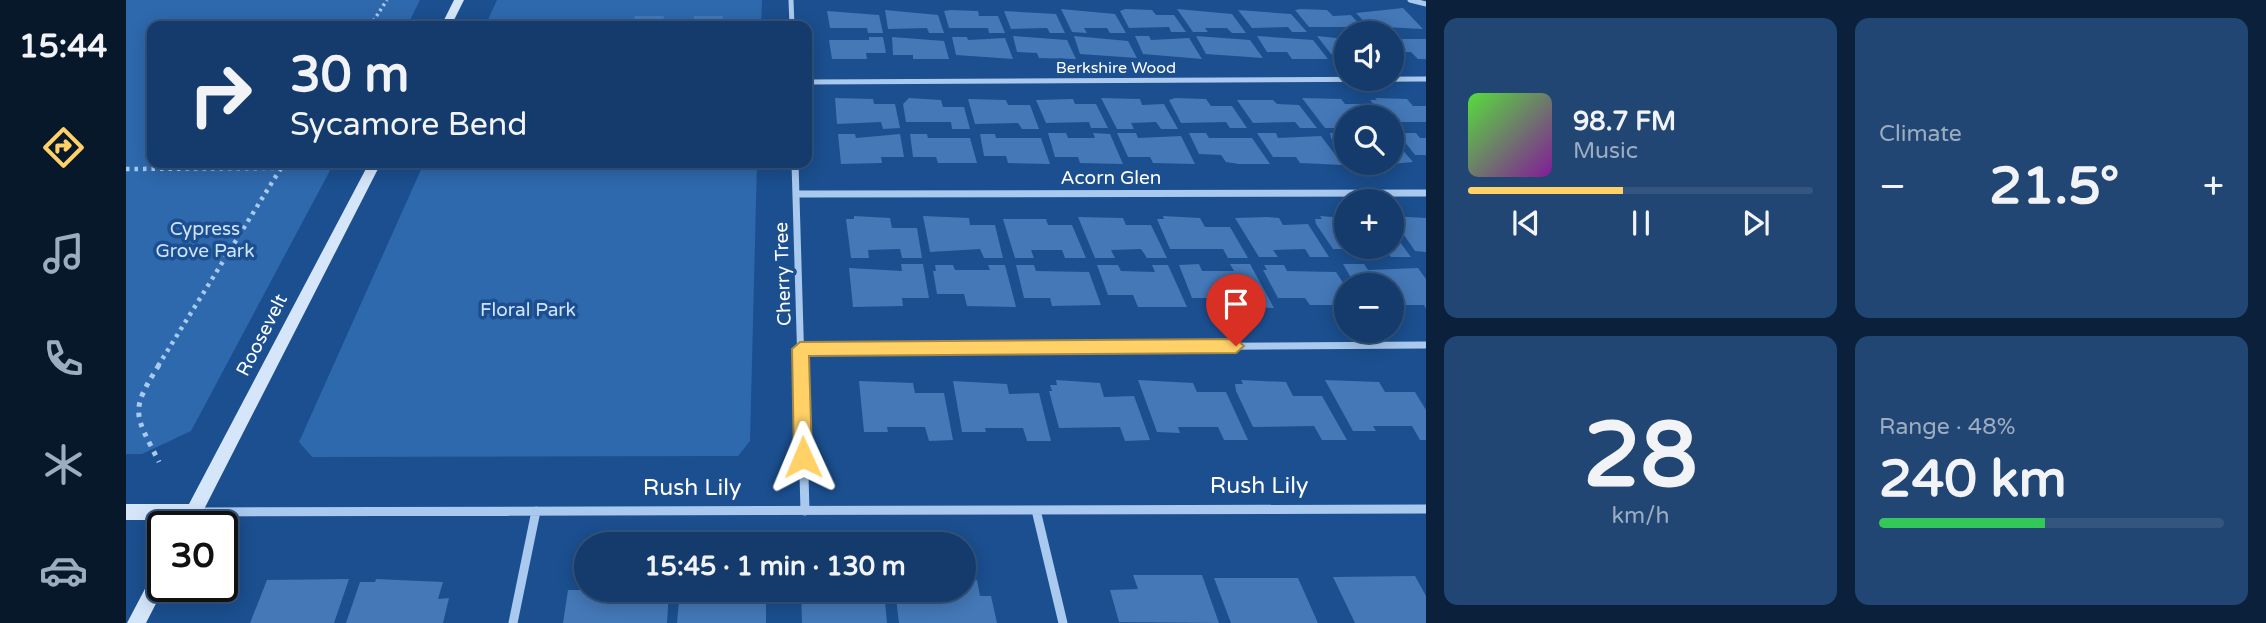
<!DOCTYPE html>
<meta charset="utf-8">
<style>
:root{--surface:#143b6b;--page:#214673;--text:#f1f3f6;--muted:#9dadc1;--line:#33557e;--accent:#ffd166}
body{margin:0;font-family:"Varela Round",sans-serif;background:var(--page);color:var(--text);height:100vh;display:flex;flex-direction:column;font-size:26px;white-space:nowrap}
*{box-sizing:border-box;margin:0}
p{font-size:23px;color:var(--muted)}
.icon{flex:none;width:38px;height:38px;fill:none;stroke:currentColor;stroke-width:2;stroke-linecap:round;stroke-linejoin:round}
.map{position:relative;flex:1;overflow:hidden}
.details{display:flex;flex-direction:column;gap:18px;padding:18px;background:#0b203b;width:840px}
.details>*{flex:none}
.hud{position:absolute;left:21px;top:21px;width:665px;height:147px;border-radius:14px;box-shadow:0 4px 18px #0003,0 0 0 2px var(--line);background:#143b6b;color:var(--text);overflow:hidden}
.controls{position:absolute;left:1208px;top:21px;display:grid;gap:14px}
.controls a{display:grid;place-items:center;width:70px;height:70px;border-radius:50%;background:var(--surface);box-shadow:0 4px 18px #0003,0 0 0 2px var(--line);font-size:35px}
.speed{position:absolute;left:21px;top:511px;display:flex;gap:14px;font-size:35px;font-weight:700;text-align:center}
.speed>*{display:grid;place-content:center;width:91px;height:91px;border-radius:50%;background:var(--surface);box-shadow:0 4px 18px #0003,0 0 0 2px var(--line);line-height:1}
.speed .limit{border:4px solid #111;border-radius:10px;background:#fff;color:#111}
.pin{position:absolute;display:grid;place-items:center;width:60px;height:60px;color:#fff;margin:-72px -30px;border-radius:50% 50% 50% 0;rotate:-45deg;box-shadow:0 0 7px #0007}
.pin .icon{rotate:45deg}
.me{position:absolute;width:77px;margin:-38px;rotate:359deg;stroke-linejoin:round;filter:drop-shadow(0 0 5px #0008)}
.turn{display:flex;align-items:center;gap:24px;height:147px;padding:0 28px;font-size:32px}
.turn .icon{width:91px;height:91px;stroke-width:2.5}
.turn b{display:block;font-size:49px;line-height:60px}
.big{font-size:52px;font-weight:700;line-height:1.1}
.details .tile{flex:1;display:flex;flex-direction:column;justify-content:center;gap:10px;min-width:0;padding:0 24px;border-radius:14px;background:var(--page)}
.details .dial{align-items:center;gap:0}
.dial b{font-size:91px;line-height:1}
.song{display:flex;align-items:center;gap:21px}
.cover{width:84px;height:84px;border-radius:10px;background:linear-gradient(135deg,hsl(110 70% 55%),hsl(290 70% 35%))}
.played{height:7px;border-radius:4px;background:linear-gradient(90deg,var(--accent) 45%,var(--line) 45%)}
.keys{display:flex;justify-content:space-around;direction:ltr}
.heat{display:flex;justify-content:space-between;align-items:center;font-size:38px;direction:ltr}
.charge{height:10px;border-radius:5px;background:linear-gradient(90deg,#34c759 48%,var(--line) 0)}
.details .tiles{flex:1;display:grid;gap:18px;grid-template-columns:repeat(2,1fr)}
.trip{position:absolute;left:448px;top:532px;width:402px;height:70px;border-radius:35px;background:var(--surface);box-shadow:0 4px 18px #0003,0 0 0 2px var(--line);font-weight:700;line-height:70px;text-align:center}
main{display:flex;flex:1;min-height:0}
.tabs{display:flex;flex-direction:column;width:126px;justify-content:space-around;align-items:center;background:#08182b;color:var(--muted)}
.tabs .icon{width:49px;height:49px}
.tabs .selected{color:var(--accent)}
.tabs b{font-size:32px;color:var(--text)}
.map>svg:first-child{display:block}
.green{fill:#2e69ad}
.building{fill:#4478b7}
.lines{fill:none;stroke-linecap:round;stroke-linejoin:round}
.path-far2{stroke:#a9c9ee;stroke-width:3.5;stroke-dasharray:2.5 3.5;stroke-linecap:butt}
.path-far1{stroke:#a9c9ee;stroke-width:4.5;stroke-dasharray:3.5 5;stroke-linecap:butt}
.path{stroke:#a9c9ee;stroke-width:5;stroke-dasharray:4.5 6;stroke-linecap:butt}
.street-far2{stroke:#a9c9ee;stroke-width:5}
.street-far1{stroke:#a9c9ee;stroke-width:7}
.street{stroke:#a9c9ee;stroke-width:9}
.secondary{fill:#d6e6fa;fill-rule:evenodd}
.route{fill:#ffd166;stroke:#a68842;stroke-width:2}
.labels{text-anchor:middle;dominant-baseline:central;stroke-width:7;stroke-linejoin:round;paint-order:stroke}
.far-street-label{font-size:16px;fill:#fff;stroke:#1b4f8f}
.street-label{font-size:19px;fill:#fff;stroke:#1b4f8f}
.park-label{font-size:19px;fill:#cfe3fa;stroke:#1b4f8f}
.near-street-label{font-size:23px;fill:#fff;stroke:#1b4f8f}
</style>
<main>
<nav class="tabs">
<b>15:44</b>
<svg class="icon selected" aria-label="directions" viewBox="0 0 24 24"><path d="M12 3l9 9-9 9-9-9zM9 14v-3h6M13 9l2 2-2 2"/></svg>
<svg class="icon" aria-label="music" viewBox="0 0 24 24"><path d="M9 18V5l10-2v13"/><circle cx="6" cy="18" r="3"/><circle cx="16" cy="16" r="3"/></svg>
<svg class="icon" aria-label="phone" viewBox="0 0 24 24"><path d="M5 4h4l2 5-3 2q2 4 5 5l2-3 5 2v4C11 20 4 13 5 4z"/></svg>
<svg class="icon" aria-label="climate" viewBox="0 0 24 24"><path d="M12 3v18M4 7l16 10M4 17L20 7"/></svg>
<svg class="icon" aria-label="car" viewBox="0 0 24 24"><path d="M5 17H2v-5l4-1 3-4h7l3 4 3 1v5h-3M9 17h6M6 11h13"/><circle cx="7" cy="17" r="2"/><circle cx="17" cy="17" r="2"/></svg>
</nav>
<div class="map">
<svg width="1300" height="623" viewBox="0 0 1300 623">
<rect width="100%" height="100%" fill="#1b4f8f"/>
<!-- green -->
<path class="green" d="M0 0H294L281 26H26V163H208L65 431 16 454H0Z
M371 0H636L635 26H359Z
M298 163H631L624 441 612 456 186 457 173 442Z"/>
<!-- building -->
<path class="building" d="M1277 8 1297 29 1258 27 1263 32H1248L1230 13Z
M935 9 989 14 1000 33H984L981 28H958L961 33 946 32Z
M999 9 1026 10 1030 15H1048L1060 32H1045L1043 27 1003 28 994 11Z
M1051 9 1106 14 1120 33H1106L1101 28H1079L1082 32H1067Z
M1174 9 1201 10 1207 16 1225 15 1241 32H1226L1221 27H1183L1169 10Z
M759 10 812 15 818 33H803L801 28 762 29Z
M824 10 852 11 853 16H872L879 33H863L862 28H823L818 11Z
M1112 10 1165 14 1181 32H1166L1162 27 1126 28Z
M701 11 753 15 757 33H742L741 28H704Z
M878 11 930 14 939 33H924L921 28 885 29Z
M509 16H538L536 26H507Z
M568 16H597L596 26H567Z
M887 36 941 40 950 59 913 58 911 53 891 52Z
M948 36 1002 41 1011 58 954 54Z
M1009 36H1023L1025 40 1063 38 1076 59 1017 54Z
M1070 36 1124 40 1137 58 1080 54Z
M1131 36 1187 40 1202 59H1166L1161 52H1141Z
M1191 36 1220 39V54H1205Z
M1265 36 1270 39H1300V59H1292L1285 52H1265Z
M743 37H757L760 53H740L741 59H706L703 40H743Z
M766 37 818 41 823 59H787V55H767Z
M826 37H841L842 40 879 38 887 59 830 55Z
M709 98 747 99 748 104H769L774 128 757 129 755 122 711 124Z
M783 98 815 100 817 107H838L844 129H826L825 122H780L777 104Z
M975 98 1014 99 1016 105 1038 104 1052 129H1035L1030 122 1005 123 1008 129H991Z
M1049 98 1080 99 1085 106H1106L1121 128H1104L1100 122 1055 123 1043 100Z
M1176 98 1215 99 1219 104H1240L1251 117H1220V122H1210L1215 128H1199Z
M1249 98 1281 99 1287 106H1300V122H1265V117H1258L1244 100H1251Z
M842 99 880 100 882 105H904L913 129H896L892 123 849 124Z
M947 99 949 104H970L982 128H965L963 122 920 123 910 100Z
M1111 100H1147L1151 104 1173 105 1191 128H1174L1169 122 1127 123Z
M922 133H940L942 138H969L967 133 984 134 997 164 954 163 952 157H929Z
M991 133H1010L1012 138 1055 136 1069 164 1027 163 1024 157H1002Z
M1063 133H1080L1083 138H1126L1144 164H1113L1100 162 1095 155 1073 154Z
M1131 133H1150L1152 138 1195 136 1217 165 1174 163 1170 157H1147Z
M1204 133H1220V158L1205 138Z
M1272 133H1290L1294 138H1300V155H1289Z
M712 134H729L730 138 774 134 778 157H755L756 163 715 164Z
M784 134H801L802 138H844L851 163H812L810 157H787Z
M854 134H869L870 138H915L924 164 882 163 880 156H858Z
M1265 139H1267L1287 162 1265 164Z
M728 216 764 218 766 228H791L796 258H776L774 249 742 250 743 258H725L720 219H728Z
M797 216 843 218 844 225H869L877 258H858L854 249 804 252Z
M1037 216 1074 218 1079 227H1104L1122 258H1102L1097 249H1044L1031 219H1038Z
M1194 216 1220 218V249H1207L1190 224 1189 219H1196Z
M1265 216 1300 218V252L1289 251Z
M952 217 997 218 1000 225H1025L1041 258H1021L1015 249 985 250 989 258H969Z
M1141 217 1153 218 1157 225 1182 224 1203 257H1184L1179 249 1147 250 1152 257H1133L1109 218Z
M877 219H920L922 225H946L960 258H939L936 250H905L908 258H889Z
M1265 230 1285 257H1265L1257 247H1265Z
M775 264H797L803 298H776L777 306 727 307 723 268 776 271Z
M1073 264 1076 271H1108L1104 264H1124L1148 308 1097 306 1093 298H1066L1053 265Z
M1217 264H1238L1242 270 1292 268 1300 279V309L1298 305H1269L1265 299V285H1229Z
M809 265H827L829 270H864L862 265H879L890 307 841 306 838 294H811L807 271H810Z
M890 265H908L910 271 963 272 975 305 926 306 924 298H898Z
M971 265H992L995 271 1029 272 1026 265H1042L1061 307H1012L1007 295H982Z
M1138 265H1158L1161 271 1210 272 1220 287V305H1184L1179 298H1152L1137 270H1141Z
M930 380 974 383 978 397 1008 396 1024 440 999 441 994 427 933 428 923 391H926L924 385H931Z
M1012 380 1067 383 1071 392H1100L1122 440H1098L1092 427H1052L1054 433 1031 432Z
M1115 380 1160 382 1167 396H1196L1221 440H1196L1188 426 1127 427 1110 391 1109 384H1117Z
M1199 380 1253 382 1259 392H1289L1300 410V440H1294L1286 426H1247L1250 431H1227Z
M733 381 787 383 789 393H818L827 440 803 441 799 427H761L762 432H738Z
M827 381 881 384 883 394 913 393 925 441H901L897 428H859L860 432H836Z
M1007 575H1076L1093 623 993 622 984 590 1012 589Z
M1289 576 1300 596V623H1229L1207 577Z
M1088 578H1172L1192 623H1105Z
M223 579 208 623H124L141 580Z
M250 579 317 582 312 599 323 598 317 623H220L234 582H249Z
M838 580H851L854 596H865L871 623H773L769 590H838Z
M442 590H543L541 623H437Z
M554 590H640V623H551Z
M675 590H758L761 623H676Z"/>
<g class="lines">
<!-- path-far2 -->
<path class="path-far2" d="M244 26 261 0"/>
<!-- path-far1 -->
<path class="path-far1" d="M0 169 155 168 158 163
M32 366 155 168"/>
<!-- path -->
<path class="path" d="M33 365C3 412 9 414 33 462"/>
<!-- street-far2 -->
<path class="street-far2" d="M665 0 666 26
M1284 0 1300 4
M681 82 1300 79"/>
<!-- street-far1 -->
<path class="street-far1" d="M669 163 675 366
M670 194 1300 193
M674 349 1300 345"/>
<!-- street -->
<path class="street" d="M675 365 679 511
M910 510 937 623
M68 512 1300 509
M387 623 410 511"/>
<!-- secondary -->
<path class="secondary" d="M328 0H338L325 26H315Z
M243 163H255L69 527H51L54 520H0V504H63Z
M37 563V586H39L20 623H1L31 566Z"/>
</g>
<!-- route -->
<path class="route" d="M1110 339 1118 346 1110 353 683 356 686 457 684 463 677 465 671 463 668 457 666 349 674 342Z"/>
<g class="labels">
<!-- far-street labels -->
<g class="far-street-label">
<text x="990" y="68">Berkshire Wood</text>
</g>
<!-- street labels -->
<g class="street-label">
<text x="985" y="178">Acorn Glen</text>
<text transform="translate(657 274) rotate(-92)">Cherry Tree</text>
<text transform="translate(136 335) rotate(-63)">Roosevelt</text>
</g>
<!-- park labels -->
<g class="park-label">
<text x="79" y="229">Cypress<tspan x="79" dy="22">Grove Park</tspan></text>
<text x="402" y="310">Floral Park</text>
</g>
<!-- near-street labels -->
<g class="near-street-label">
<text x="1133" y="486">Rush Lily</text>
<text x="566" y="488">Rush Lily</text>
</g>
</g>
</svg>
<div class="controls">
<a><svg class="icon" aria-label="sound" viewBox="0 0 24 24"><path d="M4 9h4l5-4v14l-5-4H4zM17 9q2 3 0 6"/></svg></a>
<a><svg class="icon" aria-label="search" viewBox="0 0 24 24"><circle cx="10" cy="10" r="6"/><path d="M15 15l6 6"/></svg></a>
<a>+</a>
<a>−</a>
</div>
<div class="speed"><div class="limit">30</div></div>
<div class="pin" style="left:1110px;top:346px;background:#d93025"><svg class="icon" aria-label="arrive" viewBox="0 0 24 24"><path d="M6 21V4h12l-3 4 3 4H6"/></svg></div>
<svg class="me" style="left:677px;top:457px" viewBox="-20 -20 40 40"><path d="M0-17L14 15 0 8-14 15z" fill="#ffd166" stroke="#fff" stroke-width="4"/></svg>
<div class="trip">15:45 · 1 min · 130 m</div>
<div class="hud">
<div class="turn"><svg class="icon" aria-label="right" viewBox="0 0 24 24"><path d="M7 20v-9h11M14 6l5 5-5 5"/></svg><div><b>30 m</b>Sycamore Bend</div></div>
</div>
</div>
<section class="details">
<div class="tiles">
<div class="tile">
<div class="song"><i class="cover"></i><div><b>98.7 FM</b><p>Music</p></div></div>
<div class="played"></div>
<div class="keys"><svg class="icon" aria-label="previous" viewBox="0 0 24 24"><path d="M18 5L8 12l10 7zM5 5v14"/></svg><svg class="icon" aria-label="pause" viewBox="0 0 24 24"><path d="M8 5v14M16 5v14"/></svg><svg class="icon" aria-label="next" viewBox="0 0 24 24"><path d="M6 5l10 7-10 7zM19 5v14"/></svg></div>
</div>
<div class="tile"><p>Climate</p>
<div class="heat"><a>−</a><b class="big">21.5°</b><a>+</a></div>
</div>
<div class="tile dial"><b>28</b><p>km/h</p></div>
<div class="tile"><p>Range · 48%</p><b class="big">240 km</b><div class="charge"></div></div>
</div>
</section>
</main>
